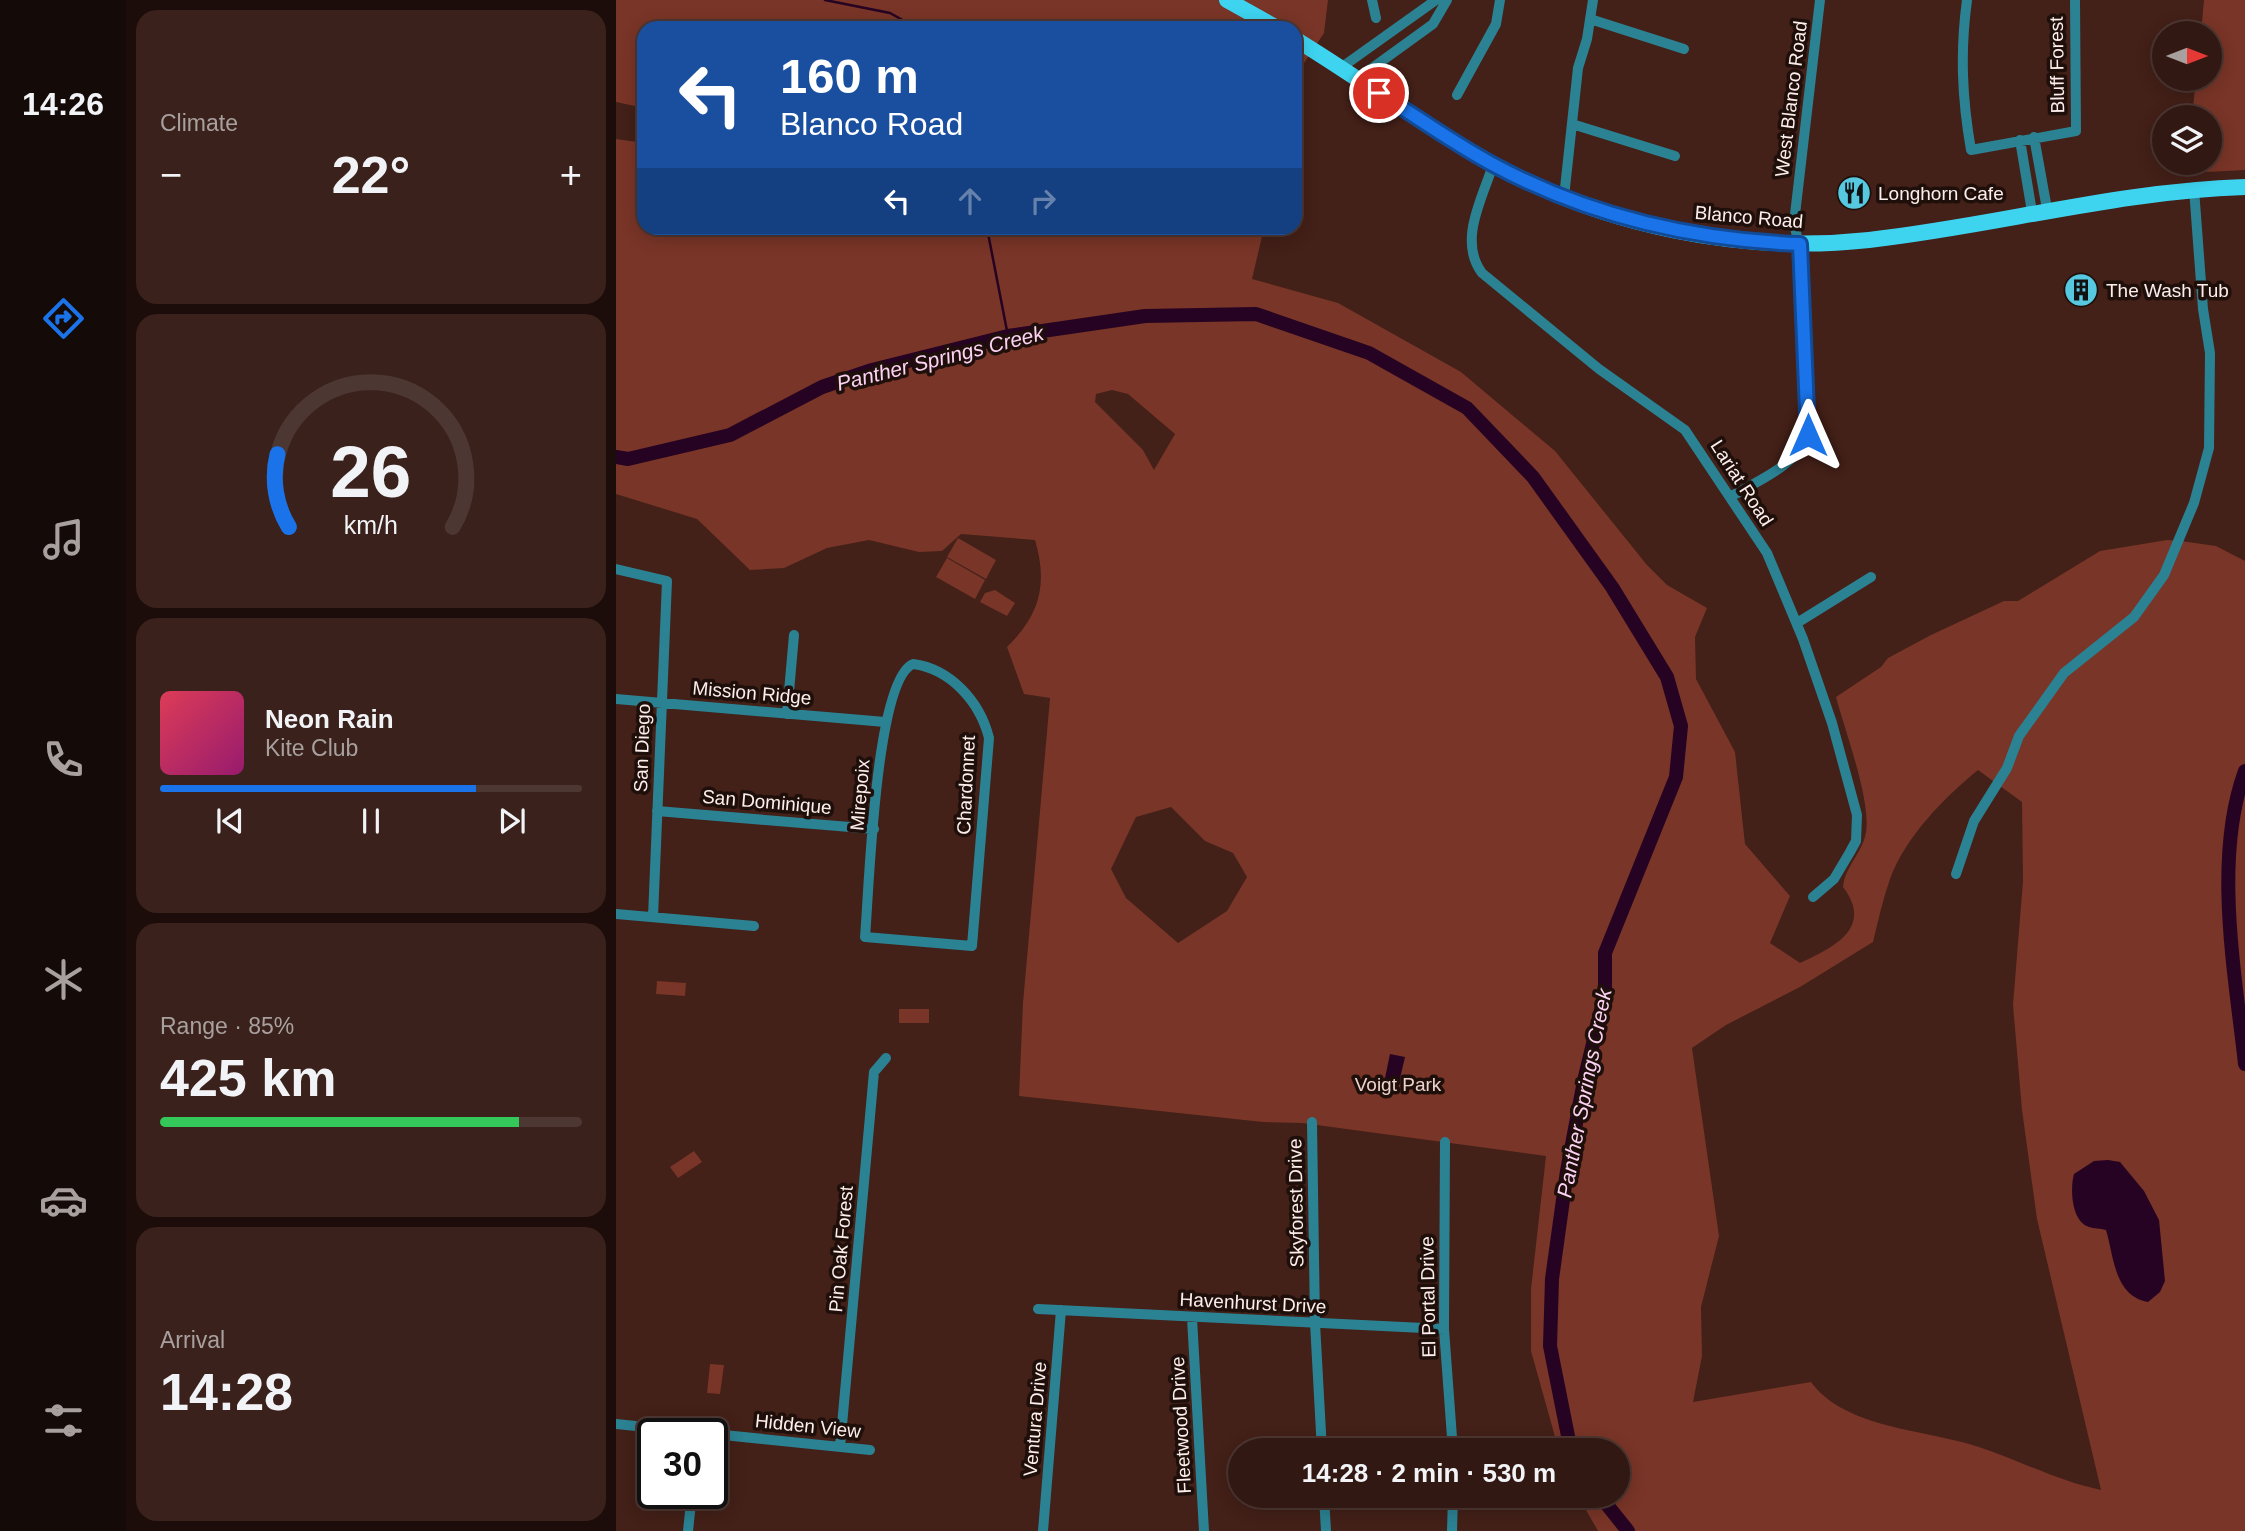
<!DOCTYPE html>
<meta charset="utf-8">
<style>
:root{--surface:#321812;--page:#3a211b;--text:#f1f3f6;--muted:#a8a09f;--line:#4d3732;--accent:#1a73e8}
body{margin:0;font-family:Arial,sans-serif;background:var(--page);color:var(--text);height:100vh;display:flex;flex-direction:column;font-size:26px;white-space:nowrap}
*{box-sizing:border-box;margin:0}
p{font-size:23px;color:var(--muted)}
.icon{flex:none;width:38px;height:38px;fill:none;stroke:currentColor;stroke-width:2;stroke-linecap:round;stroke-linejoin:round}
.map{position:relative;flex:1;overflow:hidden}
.details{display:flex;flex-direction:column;gap:10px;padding:10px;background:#1c0d0a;width:490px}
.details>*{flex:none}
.guide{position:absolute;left:21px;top:21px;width:665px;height:214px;border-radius:21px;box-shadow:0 4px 18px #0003,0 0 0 2px var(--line);background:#1a4fa0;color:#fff;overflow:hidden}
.needle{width:46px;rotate:90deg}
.buttons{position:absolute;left:1536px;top:21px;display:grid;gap:14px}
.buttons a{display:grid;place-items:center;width:70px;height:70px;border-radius:50%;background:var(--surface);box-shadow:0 4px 18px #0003,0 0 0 2px var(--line);font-size:35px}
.speed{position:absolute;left:21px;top:1418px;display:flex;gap:14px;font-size:35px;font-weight:700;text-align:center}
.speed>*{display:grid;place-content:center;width:91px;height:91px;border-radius:50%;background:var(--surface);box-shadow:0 4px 18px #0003,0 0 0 2px var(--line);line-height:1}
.speed .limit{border:4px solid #111;border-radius:10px;background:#fff;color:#111}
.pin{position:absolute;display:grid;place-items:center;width:60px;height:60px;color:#fff;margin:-30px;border:4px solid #fff;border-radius:50%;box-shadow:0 2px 7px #0007}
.me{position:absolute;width:77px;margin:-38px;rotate:0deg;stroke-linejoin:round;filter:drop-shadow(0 0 5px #0008)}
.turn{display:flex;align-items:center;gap:24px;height:147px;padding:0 28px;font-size:32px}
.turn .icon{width:91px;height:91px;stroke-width:2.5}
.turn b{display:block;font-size:49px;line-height:60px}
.lanes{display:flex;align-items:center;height:66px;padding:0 28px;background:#0003;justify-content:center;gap:35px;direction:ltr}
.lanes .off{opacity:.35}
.big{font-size:52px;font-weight:700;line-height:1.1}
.details .tile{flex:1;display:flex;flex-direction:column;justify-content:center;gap:10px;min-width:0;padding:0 24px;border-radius:21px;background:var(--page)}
.details .dial{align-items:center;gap:0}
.dial svg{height:182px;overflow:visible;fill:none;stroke:var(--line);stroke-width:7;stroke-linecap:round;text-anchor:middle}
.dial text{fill:var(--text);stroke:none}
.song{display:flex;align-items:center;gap:21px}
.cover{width:84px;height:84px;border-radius:10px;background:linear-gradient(135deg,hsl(350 70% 55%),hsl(320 70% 35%))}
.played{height:7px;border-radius:4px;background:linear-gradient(90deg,var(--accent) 75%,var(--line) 75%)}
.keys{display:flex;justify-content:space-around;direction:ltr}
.heat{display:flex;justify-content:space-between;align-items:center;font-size:38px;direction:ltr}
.charge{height:10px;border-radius:5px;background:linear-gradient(90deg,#34c759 85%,var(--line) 0)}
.trip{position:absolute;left:612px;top:1438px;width:402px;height:70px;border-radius:35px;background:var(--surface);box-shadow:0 4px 18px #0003,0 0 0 2px var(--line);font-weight:700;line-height:70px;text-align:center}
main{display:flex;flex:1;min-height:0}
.menu{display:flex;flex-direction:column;width:126px;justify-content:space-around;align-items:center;background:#140a07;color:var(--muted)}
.menu .icon{width:49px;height:49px}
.menu .current{color:var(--accent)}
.menu b{font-size:32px;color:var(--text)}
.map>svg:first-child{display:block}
.green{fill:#793527;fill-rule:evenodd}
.water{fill:#260322}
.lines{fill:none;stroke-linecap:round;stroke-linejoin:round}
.stream{stroke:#260322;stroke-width:2.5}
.river{stroke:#260322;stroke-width:14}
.street{stroke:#2b8293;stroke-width:10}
.primary{stroke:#3ed4f0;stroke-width:16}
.route-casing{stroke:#114b97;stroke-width:18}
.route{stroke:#1a73e8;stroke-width:12}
.labels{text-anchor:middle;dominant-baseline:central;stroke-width:7;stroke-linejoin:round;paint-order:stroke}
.street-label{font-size:19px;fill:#fdeeeb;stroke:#1f0f0b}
.poi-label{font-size:19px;fill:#fdeeeb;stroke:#1f0f0b;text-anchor:start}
.park-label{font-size:19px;fill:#edd3cc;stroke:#1f0f0b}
.water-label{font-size:21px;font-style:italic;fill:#fdd3f4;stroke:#1f0f0b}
</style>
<main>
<nav class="menu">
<b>14:26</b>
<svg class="icon current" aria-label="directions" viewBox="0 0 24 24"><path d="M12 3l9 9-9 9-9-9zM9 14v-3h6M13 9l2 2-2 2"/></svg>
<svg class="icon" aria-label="music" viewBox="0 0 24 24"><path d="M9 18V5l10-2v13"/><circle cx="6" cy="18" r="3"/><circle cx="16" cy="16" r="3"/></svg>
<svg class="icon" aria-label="phone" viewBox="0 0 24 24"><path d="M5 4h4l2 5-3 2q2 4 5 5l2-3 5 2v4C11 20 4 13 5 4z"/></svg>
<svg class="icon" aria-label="climate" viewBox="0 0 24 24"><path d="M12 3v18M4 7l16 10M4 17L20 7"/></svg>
<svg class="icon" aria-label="car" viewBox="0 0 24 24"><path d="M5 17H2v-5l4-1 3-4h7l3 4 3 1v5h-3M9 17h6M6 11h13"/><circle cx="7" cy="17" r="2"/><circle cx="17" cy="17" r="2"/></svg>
<svg class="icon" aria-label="filters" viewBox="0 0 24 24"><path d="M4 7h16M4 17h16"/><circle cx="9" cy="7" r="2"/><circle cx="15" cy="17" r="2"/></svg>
</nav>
<section class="details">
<div class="tile"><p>Climate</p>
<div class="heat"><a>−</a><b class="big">22°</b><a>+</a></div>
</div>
<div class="tile dial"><svg viewBox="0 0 100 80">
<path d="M14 69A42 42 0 1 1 86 69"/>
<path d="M14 69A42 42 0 0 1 9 37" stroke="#1a73e8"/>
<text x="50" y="56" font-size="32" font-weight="700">26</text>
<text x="50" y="72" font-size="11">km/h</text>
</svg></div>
<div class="tile">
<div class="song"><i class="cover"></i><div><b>Neon Rain</b><p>Kite Club</p></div></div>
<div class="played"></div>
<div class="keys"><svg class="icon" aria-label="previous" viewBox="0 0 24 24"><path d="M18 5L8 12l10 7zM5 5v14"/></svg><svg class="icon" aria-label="pause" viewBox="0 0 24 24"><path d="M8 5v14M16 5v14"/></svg><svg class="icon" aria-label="next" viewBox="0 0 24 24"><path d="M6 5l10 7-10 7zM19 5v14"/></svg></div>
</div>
<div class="tile"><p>Range · 85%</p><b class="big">425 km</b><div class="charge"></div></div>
<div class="tile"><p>Arrival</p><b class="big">14:28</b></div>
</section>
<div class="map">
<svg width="1629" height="1531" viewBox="0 0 1629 1531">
<rect width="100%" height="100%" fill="#432018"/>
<!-- green -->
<path class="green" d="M0 0H712L708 33 684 69 679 92V28H28V108L0 102Z
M1588 0H1629V170L1570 173 1571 163H1594V117H1576L1580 79H1594V33H1585Z
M0 139 28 143V228H648L636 279 722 303 845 372 939 451 1031 565 1051 585 1091 608 1079 637 1080 679 1119 752 1129 844 1174 896 1154 943 1184 963C1218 947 1258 928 1227 887 1229 866 1247 852 1250 832 1255 800 1229 731 1220 697L1265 667 1272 658 1315 635 1388 601H1402L1484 551 1551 540 1565 541 1600 546 1629 561V1531H982L962 1496H1003V1451H943L915 1351V1289L930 1156 686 1123 647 1122 403 1096 407 1003 434 698 408 694 391 647C424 615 432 584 419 540L345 534 326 551 303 552 253 540 211 548 168 568 134 570 81 519 0 494ZM496 390 512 394 559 434 538 470 527 450 479 402 480 394ZM1362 770 1406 802 1407 881 1397 1005 1406 1110 1421 1219 1485 1490C1442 1481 1405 1461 1363 1447 1313 1430 1229 1429 1195 1382L1077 1402 1086 1356 1085 1307 1103 1236 1076 1048 1110 1025 1184 987 1257 942C1262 921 1267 899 1274 879 1290 836 1328 798 1362 770ZM555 807 589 841 617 853 631 877 611 911 562 943 510 898 495 869 520 817Z
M342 538 380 560 370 579 331 557Z
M331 558 369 580 359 599 320 577Z
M379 590 399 603 391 616 364 602 369 593Z
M41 981 70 983 69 996 40 994Z
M283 1009H313V1023H283Z
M78 1151 86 1162 62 1178 54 1167Z
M94 1364 108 1365 104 1394 91 1393Z"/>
<!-- water -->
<path class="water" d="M774 1054 789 1057 782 1087 768 1083Z
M1492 1160 1504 1162 1528 1191 1543 1220 1549 1281 1544 1292 1532 1302C1498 1296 1498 1256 1490 1230 1484 1228 1478 1229 1473 1227 1455 1221 1454 1188 1458 1174L1478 1161Z"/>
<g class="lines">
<!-- stream -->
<path class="stream" d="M209 0 274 13 301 28
M371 228 392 336"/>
<!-- river -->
<path class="river" d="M0 457 12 459 114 435 206 387 256 370 392 336 529 316 640 314 753 353 851 408 917 477 996 587 1051 677 1065 726 1060 777 989 953V994L968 1081 951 1171 936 1279 934 1346 955 1451
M1629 771C1597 859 1619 972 1629 1064
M984 1496 1012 1531"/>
<!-- street -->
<path class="street" d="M756 0 760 18
M1351 0C1344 52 1346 98 1355 150L1460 131 1459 0
M974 19 1068 49
M726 67 820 0
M741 79 817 24 831 0
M841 95 880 24 884 0
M956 124 1059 156
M1418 137 1431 209
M1404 140 1416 212
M877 165C866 199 842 241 866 273L983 369 1069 430 1151 553 1187 639 1216 723 1241 815 1240 841 1234 852 1218 879 1197 897
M948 197 962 68 971 39 977 0
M1114 497C1141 481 1180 466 1192 435L1186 259 1178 223 1204 0
M0 569 51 581 37 917
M1181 623 1255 577
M297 664C335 669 364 702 373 738L356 946 249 937C253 892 259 680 297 664Z
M0 699 269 722
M171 714 178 635
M41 811 258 829
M1340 874 1358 821 1391 768 1403 736 1448 673 1518 617 1548 575 1578 503 1593 448 1594 353 1587 309 1578 189
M0 914 138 926
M696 1122 699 1323 706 1451
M829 1142 828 1329 837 1451
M422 1309 828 1329
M576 1318 588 1531
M0 1424 254 1450
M224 1447 258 1072 270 1058
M708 1496 710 1531
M72 1531 76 1493
M427 1531 445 1310
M836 1531 837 1496"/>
<!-- primary -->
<path class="primary" d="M611 0 661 28
M679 39C745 79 807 126 875 163 988 226 1125 254 1253 240 1379 226 1501 191 1629 187"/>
</g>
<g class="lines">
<!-- route casing -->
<g class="route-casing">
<path id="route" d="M763 93C801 117 837 143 876 164 972 216 1076 240 1184 244L1192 435"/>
</g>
<!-- route -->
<use href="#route" class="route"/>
</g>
<!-- icons -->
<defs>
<g id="restaurant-disc" transform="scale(1.75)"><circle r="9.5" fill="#56c9e1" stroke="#1f0f0b"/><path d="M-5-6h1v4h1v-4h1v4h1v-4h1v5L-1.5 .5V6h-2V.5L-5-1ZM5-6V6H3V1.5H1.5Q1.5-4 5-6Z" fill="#111"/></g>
<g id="building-disc" transform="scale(1.75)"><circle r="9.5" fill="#56c9e1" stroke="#1f0f0b"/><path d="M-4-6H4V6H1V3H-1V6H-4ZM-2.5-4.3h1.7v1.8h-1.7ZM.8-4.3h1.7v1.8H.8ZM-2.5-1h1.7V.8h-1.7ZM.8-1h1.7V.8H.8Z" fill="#111"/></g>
</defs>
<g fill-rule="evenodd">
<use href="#restaurant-disc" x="1238" y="193"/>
<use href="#building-disc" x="1465" y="290"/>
</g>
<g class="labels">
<!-- street labels -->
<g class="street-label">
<text transform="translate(1441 65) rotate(-91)">Bluff Forest</text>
<text transform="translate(1175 99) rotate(-83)">West Blanco Road</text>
<text transform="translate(1133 217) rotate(5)">Blanco Road</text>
<text transform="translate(1126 483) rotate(57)">Lariat Road</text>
<text transform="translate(136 693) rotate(5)">Mission Ridge</text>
<text transform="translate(26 748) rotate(-88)">San Diego</text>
<text transform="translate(350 785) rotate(-87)">Chardonnet</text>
<text transform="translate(244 795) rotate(-85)">Mirepoix</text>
<text transform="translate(151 802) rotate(5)">San Dominique</text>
<text transform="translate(680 1203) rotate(-91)">Skyforest Drive</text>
<text transform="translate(225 1249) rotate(-85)">Pin Oak Forest</text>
<text transform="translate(812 1297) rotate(-91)">El Portal Drive</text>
<text transform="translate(637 1303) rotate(3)">Havenhurst Drive</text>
<text transform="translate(419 1419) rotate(-85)">Ventura Drive</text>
<text transform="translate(565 1425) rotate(-93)">Fleetwood Drive</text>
<text transform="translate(192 1426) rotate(6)">Hidden View</text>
</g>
<!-- poi labels -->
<g class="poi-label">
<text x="1262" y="193">Longhorn Cafe</text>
<text x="1490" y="290">The Wash Tub</text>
</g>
<!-- park labels -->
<g class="park-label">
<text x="782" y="1084">Voigt Park</text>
</g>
<!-- water labels -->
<g class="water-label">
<text transform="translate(324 358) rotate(-14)">Panther Springs Creek</text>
<text transform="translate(968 1093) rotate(-79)">Panther Springs Creek</text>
</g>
</g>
</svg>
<div class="buttons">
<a><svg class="needle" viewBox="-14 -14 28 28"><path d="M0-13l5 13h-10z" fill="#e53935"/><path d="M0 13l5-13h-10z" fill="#a8a09f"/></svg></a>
<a><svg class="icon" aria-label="layers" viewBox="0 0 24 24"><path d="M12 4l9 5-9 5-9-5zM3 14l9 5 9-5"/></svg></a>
</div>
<div class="speed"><div class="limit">30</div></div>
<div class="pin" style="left:763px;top:93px;background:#d93025"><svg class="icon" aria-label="arrive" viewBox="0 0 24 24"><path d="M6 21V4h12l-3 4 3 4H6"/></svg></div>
<svg class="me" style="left:1192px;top:435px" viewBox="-20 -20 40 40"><path d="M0-17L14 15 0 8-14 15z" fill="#1a73e8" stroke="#fff" stroke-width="4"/></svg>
<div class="trip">14:28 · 2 min · 530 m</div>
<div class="guide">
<div class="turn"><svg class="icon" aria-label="left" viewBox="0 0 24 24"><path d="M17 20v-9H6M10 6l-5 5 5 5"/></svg><div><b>160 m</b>Blanco Road</div></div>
<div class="lanes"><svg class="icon" aria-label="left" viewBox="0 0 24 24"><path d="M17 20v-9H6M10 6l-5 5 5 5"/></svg><svg class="icon off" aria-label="ahead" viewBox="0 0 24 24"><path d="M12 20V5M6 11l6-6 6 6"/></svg><svg class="icon off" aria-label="right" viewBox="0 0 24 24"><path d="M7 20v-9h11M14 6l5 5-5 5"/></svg></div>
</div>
</div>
</main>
